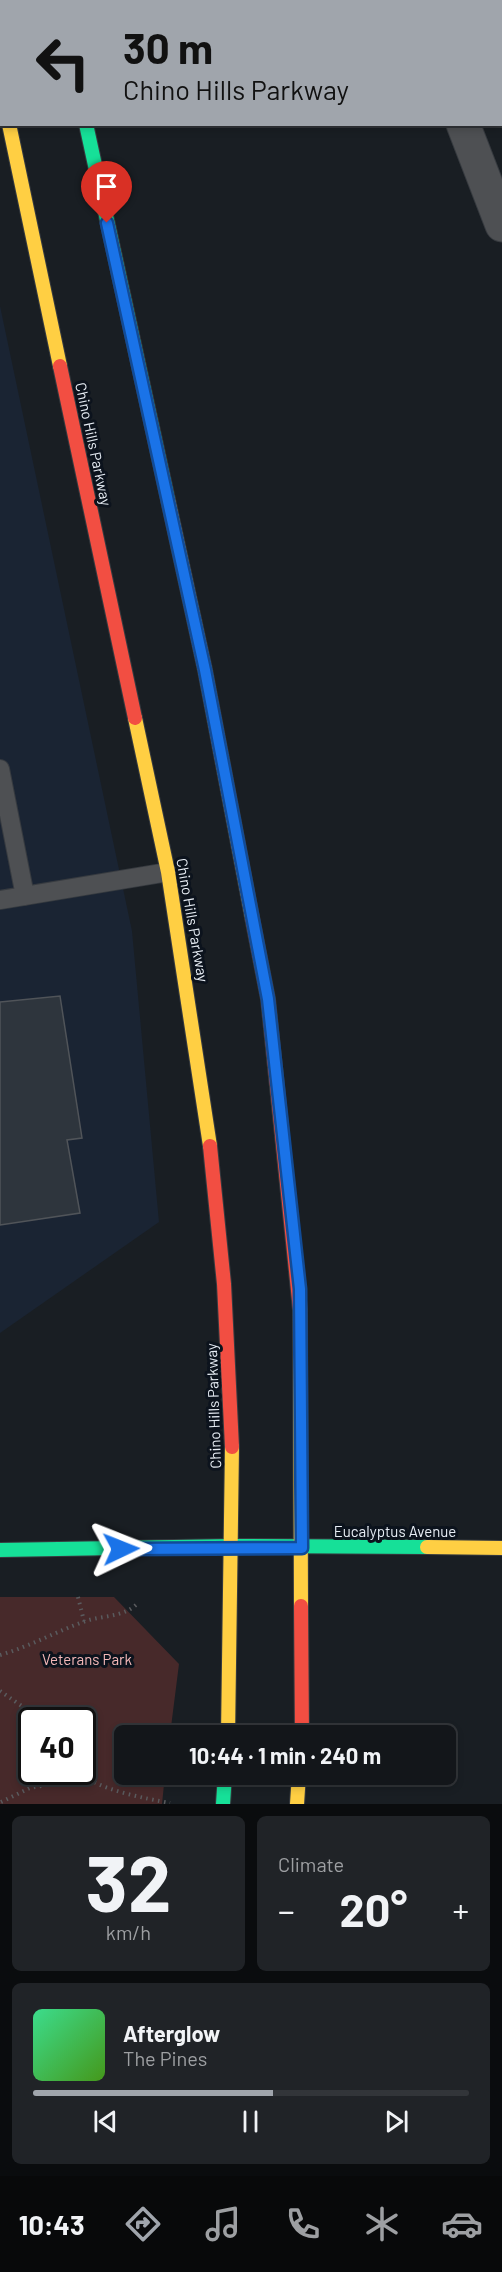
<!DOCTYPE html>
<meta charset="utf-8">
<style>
:root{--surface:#13161a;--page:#202327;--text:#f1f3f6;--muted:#9d9fa2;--line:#323539;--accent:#a0a5ac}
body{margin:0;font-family:Barlow,sans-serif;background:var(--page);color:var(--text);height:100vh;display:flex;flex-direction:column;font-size:22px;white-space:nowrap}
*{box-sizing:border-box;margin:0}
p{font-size:20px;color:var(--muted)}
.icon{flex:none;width:33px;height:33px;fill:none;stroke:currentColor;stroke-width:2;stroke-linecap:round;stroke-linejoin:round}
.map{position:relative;height:1804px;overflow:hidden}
.side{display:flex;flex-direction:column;gap:12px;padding:12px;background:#0a0c0e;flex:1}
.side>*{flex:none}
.guide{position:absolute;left:0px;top:0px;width:502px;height:126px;box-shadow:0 3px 9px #0003,0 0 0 2px var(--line);background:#a0a5ac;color:#111;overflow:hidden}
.speed{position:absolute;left:18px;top:1707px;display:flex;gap:12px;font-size:30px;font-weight:700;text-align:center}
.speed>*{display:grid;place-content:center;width:78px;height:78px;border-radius:50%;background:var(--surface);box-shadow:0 3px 9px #0003,0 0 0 2px var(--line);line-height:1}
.speed .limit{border:3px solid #111;border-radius:9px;background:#fff;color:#111}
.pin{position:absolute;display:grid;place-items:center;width:51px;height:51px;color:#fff;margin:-62px -26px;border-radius:50% 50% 50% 0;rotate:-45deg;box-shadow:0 0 6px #0007}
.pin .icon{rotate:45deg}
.me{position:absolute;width:66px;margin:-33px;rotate:88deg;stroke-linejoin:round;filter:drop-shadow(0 0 4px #0008)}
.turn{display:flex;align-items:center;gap:21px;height:126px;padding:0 24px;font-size:27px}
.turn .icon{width:78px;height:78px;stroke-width:2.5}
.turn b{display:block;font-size:42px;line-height:51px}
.big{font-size:45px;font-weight:700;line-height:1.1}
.side .card{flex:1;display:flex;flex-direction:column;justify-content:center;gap:9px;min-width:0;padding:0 21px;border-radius:9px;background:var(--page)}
.side .dial{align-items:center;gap:0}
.dial b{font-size:78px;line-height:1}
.song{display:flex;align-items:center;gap:18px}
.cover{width:72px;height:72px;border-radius:9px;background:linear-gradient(135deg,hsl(150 70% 55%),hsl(100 70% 35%))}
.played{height:6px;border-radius:3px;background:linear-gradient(90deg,var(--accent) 55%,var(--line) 55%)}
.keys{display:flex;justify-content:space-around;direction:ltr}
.heat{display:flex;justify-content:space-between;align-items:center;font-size:33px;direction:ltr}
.side .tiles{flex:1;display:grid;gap:12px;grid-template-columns:1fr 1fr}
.card:last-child{grid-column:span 2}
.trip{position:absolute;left:114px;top:1725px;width:342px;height:60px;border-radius:9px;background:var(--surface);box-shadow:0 3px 9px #0003,0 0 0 2px var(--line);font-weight:700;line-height:60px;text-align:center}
.tabs{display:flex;height:96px;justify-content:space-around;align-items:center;background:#08090a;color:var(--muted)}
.tabs .icon{width:42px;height:42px}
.tabs .active{color:var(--accent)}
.tabs b{font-size:27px;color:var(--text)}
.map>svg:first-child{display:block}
.built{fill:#1a2433}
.green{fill:#47292a;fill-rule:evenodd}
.building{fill:#2e353d;stroke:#505459;stroke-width:1.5}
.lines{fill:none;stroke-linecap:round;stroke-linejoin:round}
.lane-casing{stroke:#373b40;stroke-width:20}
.street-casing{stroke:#373b40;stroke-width:35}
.fast-casing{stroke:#373b40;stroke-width:16}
.slow-casing{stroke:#373b40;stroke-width:16}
.jam-casing{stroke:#373b40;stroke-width:16}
.path{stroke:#5a5b5e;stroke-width:4;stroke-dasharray:1.5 4.5;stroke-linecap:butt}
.lane{stroke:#4e5053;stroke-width:18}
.street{stroke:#4e5053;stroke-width:33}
.fast{stroke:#16e098;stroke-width:14}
.slow{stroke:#ffcf43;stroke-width:14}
.jam{stroke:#f24e42;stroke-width:14}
.route-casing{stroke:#114b97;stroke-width:15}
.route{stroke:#1a73e8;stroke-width:10}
.labels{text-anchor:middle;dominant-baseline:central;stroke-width:6;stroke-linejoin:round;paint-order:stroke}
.street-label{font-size:15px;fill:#e8eef5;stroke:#0c131d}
.park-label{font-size:15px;fill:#f6b9b9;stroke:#0c131d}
</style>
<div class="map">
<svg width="502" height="1804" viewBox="0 0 502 1804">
<rect width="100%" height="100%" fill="#191e23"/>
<!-- built -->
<path class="built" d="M0 306 132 931 159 1222 0 1333Z"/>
<!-- green -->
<path class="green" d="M0 1597H114L179 1664 170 1735 124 1736V1774L165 1775 162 1804H0ZM32 1720H82V1772H32Z"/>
<!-- building -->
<path class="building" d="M60 996 82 1138 67 1140 80 1213 0 1225V1002Z"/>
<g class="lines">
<!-- lane casing -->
<g class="lane-casing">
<path id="lane" d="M0 769 25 896
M0 900 168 872"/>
</g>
<!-- street casing -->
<g class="street-casing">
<path id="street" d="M416 0V2
M463 124 502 225"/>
</g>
<!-- fast casing -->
<g class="fast-casing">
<path id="fast" d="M0 81 2 88
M86 124 168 500
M0 1550 232 1546 427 1547
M223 1804 225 1774"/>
</g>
<!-- slow casing -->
<g class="slow-casing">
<path id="slow" d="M9 124 60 366
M168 500 205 670 252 917
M135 718 168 872 210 1146
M300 1310 301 1606
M427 1547 502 1548
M228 1736 232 1447
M297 1804 299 1774"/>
</g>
<!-- jam casing -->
<g class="jam-casing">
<path id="jam" d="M59 0V2
M60 366 135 718
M252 917 268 999 300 1310
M210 1146 224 1284 232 1447
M301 1606 302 1736"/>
</g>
<!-- path -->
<path class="path" d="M78 1597 84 1621
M0 1655C31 1646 55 1632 83 1622 101 1615 121 1618 136 1605
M0 1691 42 1720
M80 1772C94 1789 148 1799 170 1803
M1 1802 30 1788 85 1778"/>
<!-- lane -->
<use href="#lane" class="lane"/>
<!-- street -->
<use href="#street" class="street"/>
<!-- fast -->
<use href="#fast" class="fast"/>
<!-- slow -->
<use href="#slow" class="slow"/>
<!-- jam -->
<use href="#jam" class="jam"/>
</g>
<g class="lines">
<!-- route casing -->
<g class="route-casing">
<path id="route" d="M107 223 205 670 268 999 300 1289 302 1548 121 1549"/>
</g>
<!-- route -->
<use href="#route" class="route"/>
</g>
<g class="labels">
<!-- street labels -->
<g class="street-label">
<text transform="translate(94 444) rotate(78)">Chino Hills Parkway</text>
<text transform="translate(193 920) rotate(80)">Chino Hills Parkway</text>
<text transform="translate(213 1406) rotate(-92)">Chino Hills Parkway</text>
<text x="395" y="1531">Eucalyptus Avenue</text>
</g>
<!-- park labels -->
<g class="park-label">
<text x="87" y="1659">Veterans Park</text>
</g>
</g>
</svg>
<div class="speed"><div class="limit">40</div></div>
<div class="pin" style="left:107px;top:223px;background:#d93025"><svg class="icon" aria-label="arrive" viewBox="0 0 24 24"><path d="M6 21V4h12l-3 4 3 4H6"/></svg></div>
<svg class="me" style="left:121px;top:1549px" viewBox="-20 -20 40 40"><path d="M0-17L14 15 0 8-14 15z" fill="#1a73e8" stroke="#fff" stroke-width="4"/></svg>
<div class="trip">10:44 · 1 min · 240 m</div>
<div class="guide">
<div class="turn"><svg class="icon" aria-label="left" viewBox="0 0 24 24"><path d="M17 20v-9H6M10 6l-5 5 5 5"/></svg><div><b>30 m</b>Chino Hills Parkway</div></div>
</div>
</div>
<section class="side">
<div class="tiles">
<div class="card dial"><b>32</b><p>km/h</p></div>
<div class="card"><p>Climate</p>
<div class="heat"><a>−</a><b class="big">20°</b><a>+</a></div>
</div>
<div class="card">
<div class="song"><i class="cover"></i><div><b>Afterglow</b><p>The Pines</p></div></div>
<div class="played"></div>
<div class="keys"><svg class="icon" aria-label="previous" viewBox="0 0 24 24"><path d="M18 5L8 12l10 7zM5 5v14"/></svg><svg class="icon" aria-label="pause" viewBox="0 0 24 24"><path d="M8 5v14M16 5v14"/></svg><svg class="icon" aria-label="next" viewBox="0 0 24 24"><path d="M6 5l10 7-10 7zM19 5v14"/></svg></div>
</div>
</div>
</section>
<nav class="tabs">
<b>10:43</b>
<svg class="icon active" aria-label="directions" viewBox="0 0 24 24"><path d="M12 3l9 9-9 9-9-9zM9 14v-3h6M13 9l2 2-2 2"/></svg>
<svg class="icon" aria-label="music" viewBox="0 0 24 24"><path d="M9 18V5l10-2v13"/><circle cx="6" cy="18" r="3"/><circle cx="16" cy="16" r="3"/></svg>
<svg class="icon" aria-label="phone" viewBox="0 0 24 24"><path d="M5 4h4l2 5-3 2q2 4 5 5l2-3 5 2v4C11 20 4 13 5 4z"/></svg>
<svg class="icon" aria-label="climate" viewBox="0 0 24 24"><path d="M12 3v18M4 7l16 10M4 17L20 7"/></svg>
<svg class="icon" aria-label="car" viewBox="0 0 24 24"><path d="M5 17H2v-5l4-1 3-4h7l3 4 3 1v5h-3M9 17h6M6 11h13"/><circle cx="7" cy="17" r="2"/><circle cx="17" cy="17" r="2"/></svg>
</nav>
